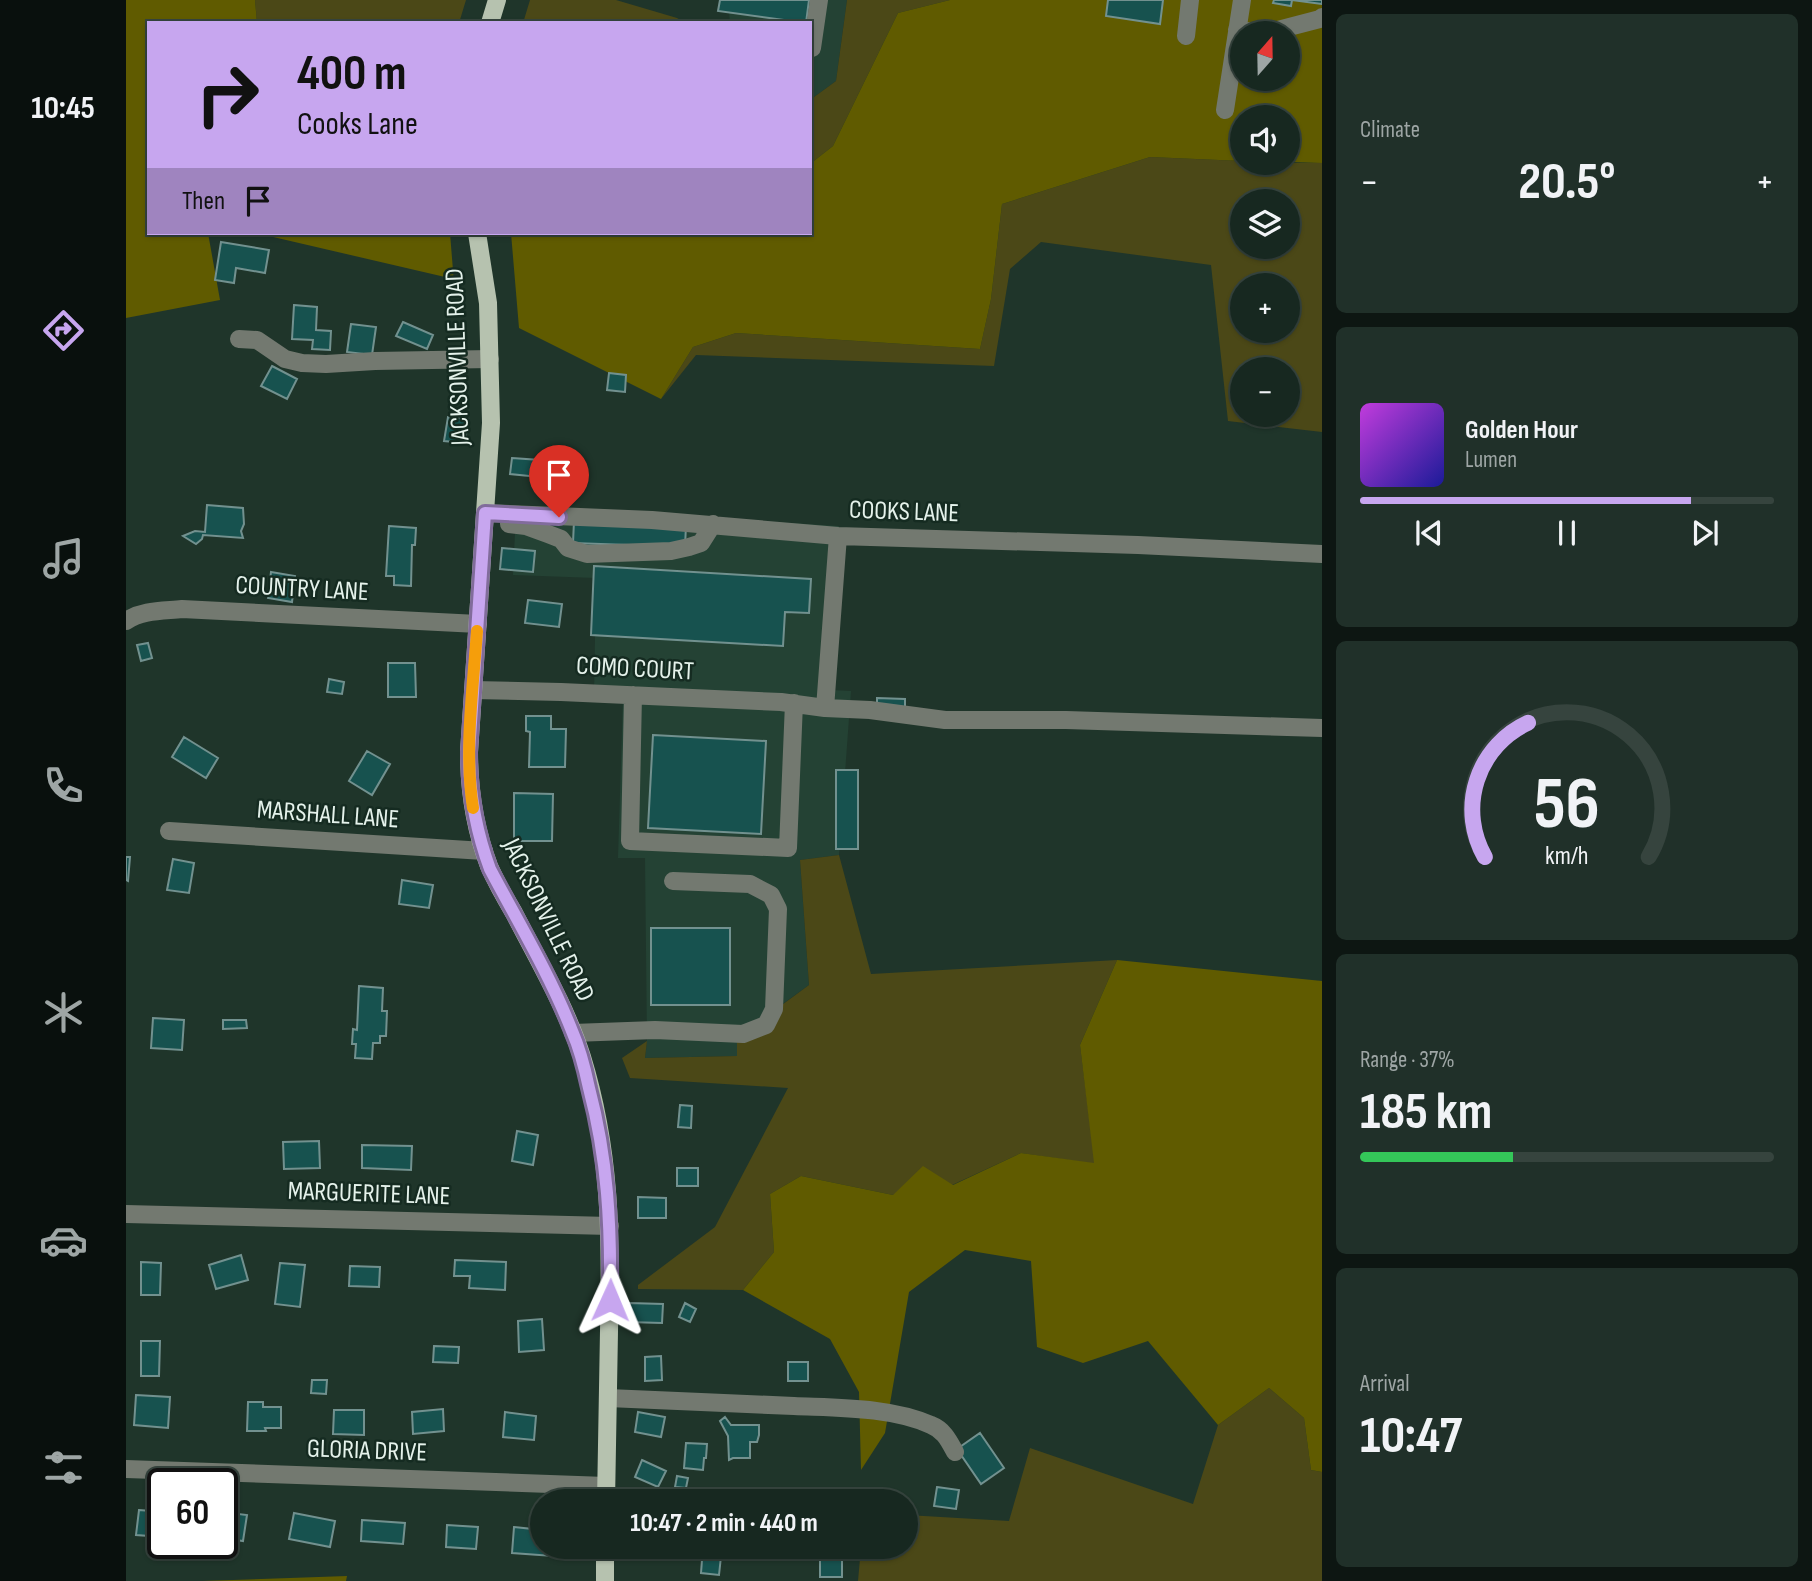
<!DOCTYPE html>
<meta charset="utf-8">
<style>
:root{--surface:#172820;--page:#203029;--text:#f1f3f6;--muted:#9ea6a5;--line:#36443e;--accent:#c7a6ef}
body{margin:0;font-family:"Sofia Sans Condensed",sans-serif;background:var(--page);color:var(--text);height:100vh;display:flex;flex-direction:column;font-size:26px;white-space:nowrap}
*{box-sizing:border-box;margin:0}
p{font-size:23px;color:var(--muted)}
.icon{flex:none;width:38px;height:38px;fill:none;stroke:currentColor;stroke-width:2;stroke-linecap:round;stroke-linejoin:round}
.map{position:relative;flex:1;overflow:hidden}
.details{display:flex;flex-direction:column;gap:14px;padding:14px;background:#0d1612;width:490px}
.details>*{flex:none}
.hud{position:absolute;left:21px;top:21px;width:665px;height:214px;border-radius:0px;box-shadow:0 2px 5px #0004,0 0 0 2px var(--line);background:#c7a6ef;color:#111;overflow:hidden}
.needle{width:46px;rotate:20deg}
.controls{position:absolute;left:1104px;top:21px;display:grid;gap:14px}
.controls a{display:grid;place-items:center;width:70px;height:70px;border-radius:50%;background:var(--surface);box-shadow:0 2px 5px #0004,0 0 0 2px var(--line);font-size:35px}
.speed{position:absolute;left:21px;top:1468px;display:flex;gap:14px;font-size:35px;font-weight:700;text-align:center}
.speed>*{display:grid;place-content:center;width:91px;height:91px;border-radius:50%;background:var(--surface);box-shadow:0 2px 5px #0004,0 0 0 2px var(--line);line-height:1}
.speed .limit{border:4px solid #111;border-radius:10px;background:#fff;color:#111}
.pin{position:absolute;display:grid;place-items:center;width:60px;height:60px;color:#fff;margin:-72px -30px;border-radius:50% 50% 50% 0;rotate:-45deg;box-shadow:0 0 7px #0007}
.pin .icon{rotate:45deg}
.me{position:absolute;width:77px;margin:-38px;rotate:1deg;stroke-linejoin:round;filter:drop-shadow(0 0 5px #0008)}
.turn{display:flex;align-items:center;gap:24px;height:147px;padding:0 35px;font-size:32px}
.turn .icon{width:91px;height:91px;stroke-width:2.5}
.turn b{display:block;font-size:49px;line-height:60px}
.then{display:flex;align-items:center;height:66px;padding:0 35px;background:#0003;gap:14px;font-size:26px}
.big{font-size:52px;font-weight:700;line-height:1.1}
.details .tile{flex:1;display:flex;flex-direction:column;justify-content:center;gap:10px;min-width:0;padding:0 24px;border-radius:10px;background:var(--page)}
.details .dial{align-items:center;gap:0}
.dial svg{height:182px;overflow:visible;fill:none;stroke:var(--line);stroke-width:7;stroke-linecap:round;text-anchor:middle}
.dial text{fill:var(--text);stroke:none}
.song{display:flex;align-items:center;gap:21px}
.cover{width:84px;height:84px;border-radius:10px;background:linear-gradient(135deg,hsl(290 70% 55%),hsl(240 70% 35%))}
.played{height:7px;border-radius:4px;background:linear-gradient(90deg,var(--accent) 80%,var(--line) 80%)}
.keys{display:flex;justify-content:space-around;direction:ltr}
.heat{display:flex;justify-content:space-between;align-items:center;font-size:38px;direction:ltr}
.charge{height:10px;border-radius:5px;background:linear-gradient(90deg,#34c759 37%,var(--line) 0)}
.trip{position:absolute;left:404px;top:1489px;width:388px;height:70px;border-radius:35px;background:var(--surface);box-shadow:0 2px 5px #0004,0 0 0 2px var(--line);font-weight:700;line-height:70px;text-align:center}
main{display:flex;flex:1;min-height:0}
.menu{display:flex;flex-direction:column;width:126px;justify-content:space-around;align-items:center;background:#09100d;color:var(--muted)}
.menu .icon{width:49px;height:49px}
.menu .current{color:var(--accent)}
.menu b{font-size:32px;color:var(--text)}
.map>svg:first-child{display:block}
.built{fill:#244234}
.green{fill:#4b4817;fill-rule:evenodd}
.forest{fill:#605b00;fill-rule:evenodd}
.building{fill:#17524f;stroke:#72918f;stroke-width:2}
.lines{fill:none;stroke-linecap:round;stroke-linejoin:round}
.minor{stroke:#737970;stroke-width:18}
.major{stroke:#b6c2af;stroke-width:18}
.route-casing{stroke:#816c9b;stroke-width:18}
.route{stroke:#c7a6ef;stroke-width:12}
.slow{stroke:#f59e0b;stroke-width:12}
.labels{text-anchor:middle;dominant-baseline:central;stroke-width:5;stroke-linejoin:round;paint-order:stroke}
.street-label{font-size:26px;fill:#e5f2eb;stroke:#152b21}
</style>
<main>
<nav class="menu">
<b>10:45</b>
<svg class="icon current" aria-label="directions" viewBox="0 0 24 24"><path d="M12 3l9 9-9 9-9-9zM9 14v-3h6M13 9l2 2-2 2"/></svg>
<svg class="icon" aria-label="music" viewBox="0 0 24 24"><path d="M9 18V5l10-2v13"/><circle cx="6" cy="18" r="3"/><circle cx="16" cy="16" r="3"/></svg>
<svg class="icon" aria-label="phone" viewBox="0 0 24 24"><path d="M5 4h4l2 5-3 2q2 4 5 5l2-3 5 2v4C11 20 4 13 5 4z"/></svg>
<svg class="icon" aria-label="climate" viewBox="0 0 24 24"><path d="M12 3v18M4 7l16 10M4 17L20 7"/></svg>
<svg class="icon" aria-label="car" viewBox="0 0 24 24"><path d="M5 17H2v-5l4-1 3-4h7l3 4 3 1v5h-3M9 17h6M6 11h13"/><circle cx="7" cy="17" r="2"/><circle cx="17" cy="17" r="2"/></svg>
<svg class="icon" aria-label="filters" viewBox="0 0 24 24"><path d="M4 7h16M4 17h16"/><circle cx="9" cy="7" r="2"/><circle cx="15" cy="17" r="2"/></svg>
</nav>
<div class="map">
<svg width="1196" height="1581" viewBox="0 0 1196 1581">
<rect width="100%" height="100%" fill="#1f352a"/>
<!-- built -->
<path class="built" d="M602 0H721L710 81 684 100V23H604Z
M390 512 502 513 713 526 705 690 725 691 713 855 674 860 683 985 611 1037V1056L519 1058 521 1041 519 858H492L497 697H468L470 578 387 575Z"/>
<!-- green -->
<path class="green" d="M129 0H340L333 23H131Z
M404 0H490L551 18 559 23H397Z
M721 0H824L772 13 707 146 684 164V100L710 81Z
M1024 157 1116 161V163H1196V432L1102 421 1085 265 915 242 884 269 868 366 570 355 535 399 567 347 610 333 854 349 865 299 876 204ZM1116 201H1162V247H1116ZM1116 285H1162V331H1116ZM1116 369H1162V415H1116Z
M713 855 745 974 991 960 954 1045 969 1164 895 1153 826 1185 767 1195 675 1176 644 1194 648 1252 617 1290 512 1289V1285L589 1227 662 1088 504 1078 496 1058 521 1041 519 1058 611 1056V1038L683 985 674 860Z
M1143 1388 1178 1418 1185 1470 1196 1472V1581H732L735 1547H780L781 1515 883 1521 904 1448 1067 1504 1092 1425Z"/>
<!-- forest -->
<path class="forest" d="M0 0H129L131 23H23V233H82L94 300 0 318Z
M824 0H1196V163L1162 162V117H1116V161L1024 157 876 204 865 299 854 349 610 333 567 347 535 399 393 328 385 233H684V164L707 146 772 13ZM1116 33H1162V79H1116Z
M130 233H324L328 283 319 277Z
M991 960 1196 981V1472L1185 1470 1178 1418 1143 1388 1092 1425 1022 1341 957 1363 911 1347 905 1261 839 1250 783 1292 759 1433 735 1470 733 1392 704 1339 617 1290 648 1252 644 1194 675 1176 767 1195 797 1166 827 1185 895 1153 968 1163 954 1045Z
M221 1576 220 1581H76Z"/>
<!-- building -->
<path class="building" d="M594 0H683L680 23 592 11Z
M982 0H1037L1034 24 980 16Z
M1148 0H1196V4L1166 0 1165 6 1147 3Z
M95 242 143 250 139 273 110 268 108 283 89 280Z
M168 305 191 307 190 330 205 331 204 350 186 349 187 340 166 339Z
M277 322 307 335 301 349 270 336Z
M225 324 250 327 246 355 221 352Z
M146 366 171 379 161 399 135 386Z
M483 373 500 375 499 392 481 390Z
M322 417 342 419 339 443 318 441Z
M386 458 414 460 413 477 384 474Z
M81 505 117 508 118 524 115 531 117 538 77 535 76 539 70 544 57 536 69 531 79 532Z
M448 521 560 525 559 547 447 543Z
M263 526 290 528 289 545H286L285 586 268 585V576H260Z
M376 548 409 551 407 572 374 569Z
M468 566 685 579 683 613 659 612 657 646 465 635Z
M145 572 169 576 166 602 142 598Z
M402 600 436 604 433 627 399 623Z
M22 643 26 658 15 661 11 645Z
M262 663H289L290 697H262Z
M203 679 218 682 216 694 201 692Z
M751 698 779 699V711L751 709Z
M400 716H425V729H440L439 767H403L404 732 400 731Z
M527 735 640 741 635 834 522 828Z
M58 737 92 758 80 778 46 757Z
M241 751 264 764 246 795 223 781Z
M710 770H732V849H710Z
M388 793 427 794 426 841H388Z
M0 857H4L2 881 0 880Z
M47 859 68 863 63 893 41 890Z
M276 880 307 885 303 908 273 904Z
M525 928H604V1005H525Z
M233 986 257 988 256 1011H261L260 1036H254V1043H247L246 1059 229 1058 230 1044H226L227 1029 231 1030Z
M27 1018 58 1020 56 1050 25 1048Z
M97 1020H120L121 1028 97 1029Z
M554 1105 566 1106 565 1128 552 1127Z
M391 1131 412 1135 407 1165 386 1161Z
M193 1141 194 1168 158 1169 157 1142Z
M236 1145 286 1146 285 1170 236 1168Z
M551 1168H572V1186H551Z
M512 1197 540 1198V1218H512Z
M115 1255 122 1280 90 1289 83 1265Z
M329 1260 380 1262 379 1290 343 1288 344 1276H328Z
M15 1262 35 1263 34 1295H15Z
M154 1263 179 1265 174 1307 149 1304Z
M224 1266 254 1267 253 1287 223 1286Z
M503 1303 537 1304 536 1323 502 1322Z
M559 1303 570 1309 564 1322 553 1317Z
M416 1319 418 1350 393 1352 392 1321Z
M15 1341H34L33 1376H15Z
M308 1346 333 1347 332 1363 307 1362Z
M535 1356 536 1380 519 1381V1357Z
M662 1362H682V1381H662Z
M186 1380H201L200 1394 185 1393Z
M10 1395 44 1397 42 1428 8 1425Z
M122 1402H137V1407H155V1428H139L140 1431H121Z
M317 1409 318 1431 287 1434 286 1412Z
M208 1410H238V1435L207 1434Z
M379 1412 410 1416 408 1440 377 1437Z
M512 1412 539 1417 535 1437 509 1432Z
M599 1417 605 1425H633V1435L631 1442H624V1458H607L603 1460 602 1436 594 1421Z
M854 1433 878 1468 855 1484 831 1449Z
M560 1443 581 1444 580 1458H578L577 1470 558 1468Z
M516 1460 540 1471 532 1487 509 1477Z
M551 1476 562 1478 560 1488 549 1487Z
M811 1487 833 1490 830 1509 808 1506Z
M13 1510 37 1512V1537L10 1535Z
M96 1512 121 1515 117 1541 96 1538Z
M168 1513 209 1521 204 1547 163 1539Z
M236 1520 279 1523 277 1544 235 1541Z
M321 1525 352 1527 350 1549 320 1547Z
M388 1527 416 1530V1547H427V1556L386 1553Z
M577 1547H596L593 1575 575 1573Z
M694 1558H716V1577H694Z"/>
<g class="lines">
<!-- minor -->
<path class="minor" d="M1111 30 1140 33 1194 19 1196 17
M1060 36 1064 0
M686 48 693 0
M1099 110 1116 0
M113 339 131 340 159 359 176 363 200 364 249 361 364 359
M359 513 526 520 712 536 1012 545 1196 554
M383 524 400 526 422 534 435 539 442 548 461 554 545 551 563 547 575 543 587 524
M0 621C16 610 37 611 56 609L352 624
M347 690 435 692 655 702 699 708 744 710 819 720H940L1196 728
M507 695 504 841 662 848 668 703
M699 708 712 536
M43 831 358 851
M447 1033 529 1030 617 1034 640 1025 648 1009 652 909 645 895 624 884 547 881
M0 1214 484 1226
M482 1398C544 1401 606 1403 668 1406 711 1408 765 1407 805 1425 818 1430 823 1441 829 1452
M0 1469 480 1486"/>
<!-- major -->
<path class="major" d="M364 23 371 0
M351 233 362 303 365 423 343 752C343 791 349 829 363 866 370 882 379 898 388 913 412 960 440 1007 456 1057 485 1151 485 1235 483 1331 482 1388 481 1445 480 1502
M479 1581V1547"/>
</g>
<g class="lines">
<!-- route casing -->
<g class="route-casing">
<path id="route" d="M433 517 359 513 343 752C343 793 350 831 364 869 392 922 424 975 446 1031 454 1049 459 1069 463 1088 482 1160 485 1225 484 1300"/>
</g>
<!-- route -->
<use href="#route" class="route"/>
<!-- slow -->
<path class="slow" d="M347 808C338 750 347 689 351 631"/>
</g>
<g class="labels">
<!-- street labels -->
<g class="street-label">
<text transform="translate(332 357) rotate(-92)">JACKSONVILLE ROAD</text>
<text transform="translate(778 512) rotate(2)">COOKS LANE</text>
<text transform="translate(176 589) rotate(3)">COUNTRY LANE</text>
<text transform="translate(509 669) rotate(3)">COMO COURT</text>
<text transform="translate(202 815) rotate(4)">MARSHALL LANE</text>
<text transform="translate(422 920) rotate(64)">JACKSONVILLE ROAD</text>
<text transform="translate(243 1194) rotate(2)">MARGUERITE LANE</text>
<text transform="translate(241 1451) rotate(2)">GLORIA DRIVE</text>
</g>
</g>
</svg>
<div class="controls">
<a><svg class="needle" viewBox="-14 -14 28 28"><path d="M0-13l5 13h-10z" fill="#e53935"/><path d="M0 13l5-13h-10z" fill="#9ea6a5"/></svg></a>
<a><svg class="icon" aria-label="sound" viewBox="0 0 24 24"><path d="M4 9h4l5-4v14l-5-4H4zM17 9q2 3 0 6"/></svg></a>
<a><svg class="icon" aria-label="layers" viewBox="0 0 24 24"><path d="M12 4l9 5-9 5-9-5zM3 14l9 5 9-5"/></svg></a>
<a>+</a>
<a>−</a>
</div>
<div class="speed"><div class="limit">60</div></div>
<div class="pin" style="left:433px;top:517px;background:#d93025"><svg class="icon" aria-label="arrive" viewBox="0 0 24 24"><path d="M6 21V4h12l-3 4 3 4H6"/></svg></div>
<svg class="me" style="left:484px;top:1300px" viewBox="-20 -20 40 40"><path d="M0-17L14 15 0 8-14 15z" fill="#c7a6ef" stroke="#fff" stroke-width="4"/></svg>
<div class="trip">10:47 · 2 min · 440 m</div>
<div class="hud">
<div class="turn"><svg class="icon" aria-label="right" viewBox="0 0 24 24"><path d="M7 20v-9h11M14 6l5 5-5 5"/></svg><div><b>400 m</b>Cooks Lane</div></div>
<div class="then">Then<svg class="icon" aria-label="arrive" viewBox="0 0 24 24"><path d="M6 21V4h12l-3 4 3 4H6"/></svg></div>
</div>
</div>
<section class="details">
<div class="tile"><p>Climate</p>
<div class="heat"><a>−</a><b class="big">20.5°</b><a>+</a></div>
</div>
<div class="tile">
<div class="song"><i class="cover"></i><div><b>Golden Hour</b><p>Lumen</p></div></div>
<div class="played"></div>
<div class="keys"><svg class="icon" aria-label="previous" viewBox="0 0 24 24"><path d="M18 5L8 12l10 7zM5 5v14"/></svg><svg class="icon" aria-label="pause" viewBox="0 0 24 24"><path d="M8 5v14M16 5v14"/></svg><svg class="icon" aria-label="next" viewBox="0 0 24 24"><path d="M6 5l10 7-10 7zM19 5v14"/></svg></div>
</div>
<div class="tile dial"><svg viewBox="0 0 100 80">
<path d="M14 69A42 42 0 1 1 86 69"/>
<path d="M14 69A42 42 0 0 1 33 10" stroke="#c7a6ef"/>
<text x="50" y="56" font-size="32" font-weight="700">56</text>
<text x="50" y="72" font-size="11">km/h</text>
</svg></div>
<div class="tile"><p>Range · 37%</p><b class="big">185 km</b><div class="charge"></div></div>
<div class="tile"><p>Arrival</p><b class="big">10:47</b></div>
</section>
</main>
